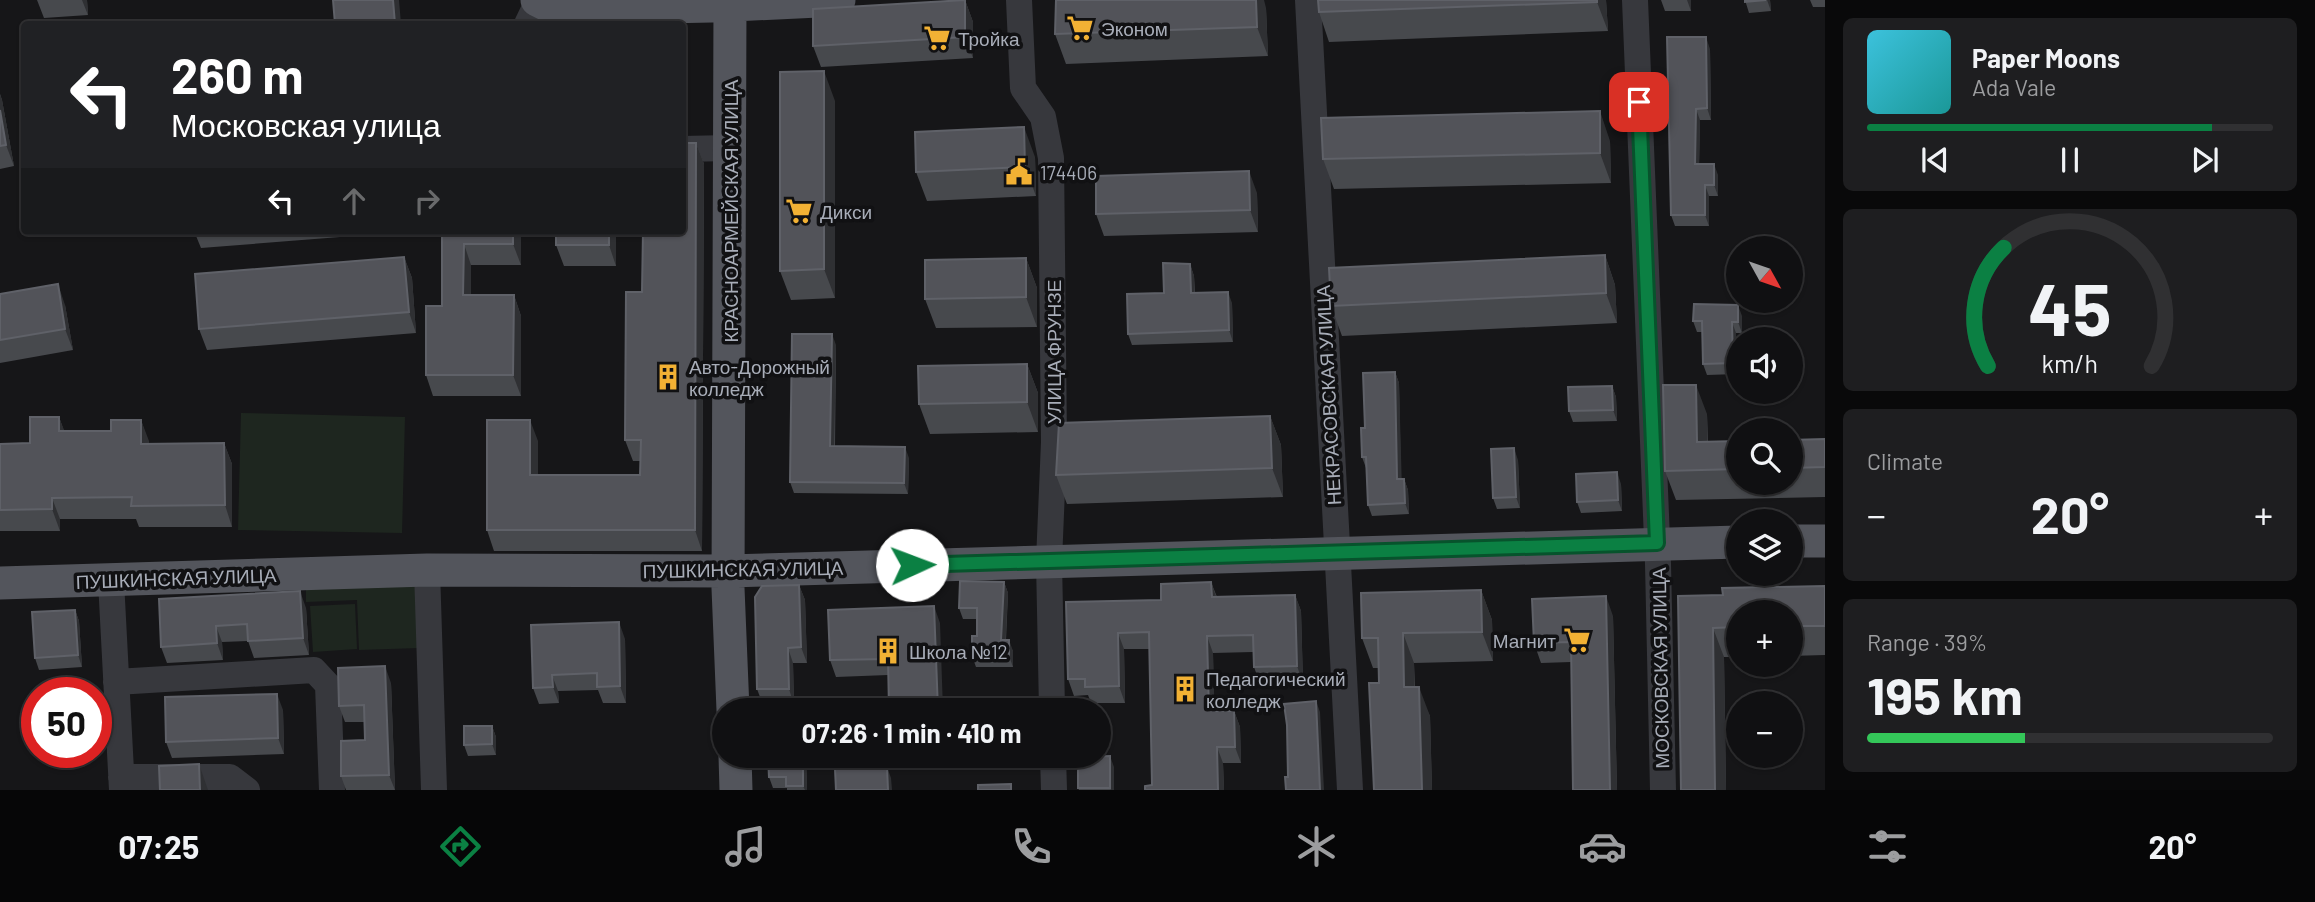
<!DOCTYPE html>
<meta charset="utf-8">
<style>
:root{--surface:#101012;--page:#1e1e20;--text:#f1f3f6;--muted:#9c9d9f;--line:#303032;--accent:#0b8043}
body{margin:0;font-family:Barlow,sans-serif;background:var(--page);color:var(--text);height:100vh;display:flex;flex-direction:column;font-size:26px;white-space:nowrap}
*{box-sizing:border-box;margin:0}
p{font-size:23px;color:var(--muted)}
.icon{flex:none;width:38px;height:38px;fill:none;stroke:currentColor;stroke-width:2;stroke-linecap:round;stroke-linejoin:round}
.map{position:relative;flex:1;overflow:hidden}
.drawer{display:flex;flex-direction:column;gap:18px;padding:18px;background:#09090a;width:490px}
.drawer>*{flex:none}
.top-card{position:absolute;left:21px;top:21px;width:665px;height:214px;border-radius:7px;box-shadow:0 2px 5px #0004,0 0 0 2px var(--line);background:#202124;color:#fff;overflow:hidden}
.needle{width:46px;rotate:130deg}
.controls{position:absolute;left:1726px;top:236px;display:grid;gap:14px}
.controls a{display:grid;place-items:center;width:77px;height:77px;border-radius:50%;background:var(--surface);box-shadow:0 2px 5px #0004,0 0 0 2px var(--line);font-size:35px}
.speed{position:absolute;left:21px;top:677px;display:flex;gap:14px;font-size:35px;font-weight:700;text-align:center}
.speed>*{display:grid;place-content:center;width:91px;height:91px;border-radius:50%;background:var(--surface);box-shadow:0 2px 5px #0004,0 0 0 2px var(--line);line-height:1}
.speed .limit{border:10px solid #d22;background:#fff;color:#111}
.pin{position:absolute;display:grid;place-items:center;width:60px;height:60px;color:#fff;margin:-30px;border-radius:14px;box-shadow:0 4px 10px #0006}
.me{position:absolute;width:77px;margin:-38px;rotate:88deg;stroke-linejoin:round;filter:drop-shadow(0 0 5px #0008)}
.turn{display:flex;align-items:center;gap:24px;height:147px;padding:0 35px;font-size:32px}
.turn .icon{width:91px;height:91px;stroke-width:2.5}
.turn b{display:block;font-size:49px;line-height:60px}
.lanes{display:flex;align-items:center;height:66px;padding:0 35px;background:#0003;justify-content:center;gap:35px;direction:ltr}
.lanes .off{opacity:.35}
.big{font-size:52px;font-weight:700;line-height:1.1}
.drawer .card{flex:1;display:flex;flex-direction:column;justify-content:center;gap:10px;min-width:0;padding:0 24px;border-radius:10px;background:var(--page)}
.drawer .dial{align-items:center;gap:0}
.dial svg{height:182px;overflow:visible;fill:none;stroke:var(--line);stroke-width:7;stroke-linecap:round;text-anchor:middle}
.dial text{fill:var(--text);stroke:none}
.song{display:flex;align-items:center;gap:21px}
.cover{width:84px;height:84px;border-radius:10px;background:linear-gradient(135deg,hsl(190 70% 55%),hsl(180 70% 35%))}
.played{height:7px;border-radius:4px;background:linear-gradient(90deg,var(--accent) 85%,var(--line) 85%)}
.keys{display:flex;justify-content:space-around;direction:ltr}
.heat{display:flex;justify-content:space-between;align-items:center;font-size:38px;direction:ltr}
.charge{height:10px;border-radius:5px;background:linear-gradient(90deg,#34c759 39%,var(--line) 0)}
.trip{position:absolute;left:712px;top:698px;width:399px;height:70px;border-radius:35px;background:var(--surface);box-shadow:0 2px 5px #0004,0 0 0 2px var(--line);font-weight:700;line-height:70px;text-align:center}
.menu{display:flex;height:112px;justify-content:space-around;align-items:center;background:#060607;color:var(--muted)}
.menu .icon{width:49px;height:49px}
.menu .current{color:var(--accent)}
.menu b{font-size:32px;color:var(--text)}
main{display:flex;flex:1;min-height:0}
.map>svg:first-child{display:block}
.green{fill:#1e261f}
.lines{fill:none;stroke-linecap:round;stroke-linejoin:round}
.minor{stroke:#37383d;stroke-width:26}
.major{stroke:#53555c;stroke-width:33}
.wall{fill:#47494d}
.shaded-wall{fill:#2f3033}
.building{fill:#525359;stroke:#5f6168;stroke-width:2}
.route-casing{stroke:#07532c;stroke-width:18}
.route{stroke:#0b8043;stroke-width:12}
.labels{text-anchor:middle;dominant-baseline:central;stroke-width:7;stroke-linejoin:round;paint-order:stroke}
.poi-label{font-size:19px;fill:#a8adb8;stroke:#111113;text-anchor:start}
.street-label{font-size:19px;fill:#a8adb8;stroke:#111113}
</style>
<main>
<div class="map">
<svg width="1825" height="790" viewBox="0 0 1825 790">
<rect width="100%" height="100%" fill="#161618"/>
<!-- green -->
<path class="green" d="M241 413 405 417 402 533 238 530Z
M416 585 419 648 359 650 357 600 306 602V589Z
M355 604 357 649 313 652 310 606Z"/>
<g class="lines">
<!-- minor -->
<path class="minor" d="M1019 0 1023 88 1043 117 1051 158 1054 442 1049 561 1052 710
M1308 0 1350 790
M1635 0 1658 564 1663 790
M527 24 538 1
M682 149 730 148
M427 570 434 790
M111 581 122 790
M116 682 314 670 328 685 332 790
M1053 756 1054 790
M121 777H230L247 790"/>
<!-- major -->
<path class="major" d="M537 0 549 6 563 9 712 6 839 0
M730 4 728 588 733 710
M1790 541H1825
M0 583 427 570 728 571 1738 542
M735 756 736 790"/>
</g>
<!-- wall -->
<path class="wall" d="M37 0H87L88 15 44 18Z
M965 0 973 22V58L821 67 813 46Z
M1318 0H1606L1608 31 1329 42 1319 12Z
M1661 0H1691V11H1665Z
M1745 0H1770L1771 11 1749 13Z
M1810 0H1825V7H1813Z
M1266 8 1268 56 1066 64 1055 34Z
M1710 49 1711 120H1700L1699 164 1718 175V196H1709V226H1675L1671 215Z
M0 94 2 100 14 166 0 169Z
M835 101V298L791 300 780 271Z
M1610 141 1611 183 1334 189 1323 159Z
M696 143 704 164 702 551H494L487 530 538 441V475H640V461H633L625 440 642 292Z
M1035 157 1036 196 927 201 916 172Z
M1257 193 1258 232 1104 236 1096 214Z
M194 231H404V232L201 248Z
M442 231H521V265H471V295H514L521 316V396H433L426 375 442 306Z
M556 231H616V266H564L556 245Z
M1605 255 1615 285 1617 323 1342 336 1331 306Z
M404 257 412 278 416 333 207 350 199 329Z
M1026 258 1037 288V327L936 328 925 299Z
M1190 264 1194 276 1195 292 1232 303 1233 342 1132 345 1128 334Z
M0 294 65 305 73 350 0 363Z
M1742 316V333H1736L1737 374 1707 375 1703 364 1702 332H1697L1693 321Z
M836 345 835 446 909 458 908 494 794 493 790 482Z
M1027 364 1038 393V432L930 434 919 404Z
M1395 372 1399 383 1401 479H1404L1408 490 1409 514 1372 516 1368 505 1366 468 1362 457 1365 428Z
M1612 386 1616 397 1617 421 1573 422 1569 411Z
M1707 414 1708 442 1738 441V483H1790V440L1825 439V497L1676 500 1665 471Z
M1270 416 1281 445 1283 497 1067 504 1056 475Z
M59 417 64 431H111L141 420 149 444 224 443 232 464V527H139L136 519H60V531H0V444L30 443Z
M1518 460 1520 508 1497 509 1493 498Z
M1621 484 1622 511 1581 513 1577 502Z
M1004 582 1008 593 1006 640 1013 651V667H976L972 656 977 636V619H963L959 608Z
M1211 582 1217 597 1295 595 1301 611 1303 683 1260 684 1254 667 1253 652 1213 653 1214 711H1234L1240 727 1241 763H1223L1224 790H1145L1152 785 1149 649H1124L1125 703H1091L1088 695 1074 696 1068 679 1066 602 1161 600Z
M799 585 805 600 807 663H793L794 705H763L757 689Z
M1825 586V655L1790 656V612H1738V657H1724L1726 790H1681L1678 596 1723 595Z
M1481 590 1492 620 1493 661 1414 663 1415 687 1430 716 1432 790H1374L1379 683V668H1373L1362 638Z
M159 599 306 608 309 655 254 658 248 641 222 642 223 660 167 663 161 647Z
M75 610 79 621 82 667 39 670 35 658Z
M1613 616 1617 790H1573L1571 662 1541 663 1534 643Z
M940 623 888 675 836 677 830 660Z
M531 625 625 639 626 703H603L598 690 558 691 559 703 539 704 533 688Z
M391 683 395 790H346L341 776 365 740 364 722H345L339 706Z
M283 710 284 754 172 758 166 742Z
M492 726 496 737V755L468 756 464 745Z
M806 756 807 790H787V788H773L769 777Z
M1114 767V790H1079L1078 788Z"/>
<!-- shaded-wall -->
<path class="shaded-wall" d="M82 0H87L88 15Z
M393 0H399L401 24H395Z
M965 0 973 22V58L965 37Z
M1256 0H1264L1266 8 1268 56 1257 27Z
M1597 0H1606L1608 31 1597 2Z
M1687 0H1691V11Z
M1767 0H1770L1771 11Z
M1706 37 1710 49 1711 120 1707 108Z
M824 71 835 101V298L824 269Z
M0 94 2 100 14 166 6 145 0 110Z
M1696 109 1700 120 1699 175 1695 164Z
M1600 111 1610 141 1611 183 1600 153Z
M1024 127 1035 157 1036 196 1025 167Z
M696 143 704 164 702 551 695 530Z
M1714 164 1718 175V196L1714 185Z
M1249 171 1257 193 1258 232 1250 210Z
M1705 185 1709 196V226L1705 215Z
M513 231H521V265L513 244Z
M609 231H616V266L609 245Z
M464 244 471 265V316L463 295Z
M1605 255 1615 285 1617 323 1606 293Z
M404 257 412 278 416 333 409 312Z
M1026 258 1037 288V327L1026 297Z
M1190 264 1194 276 1195 304 1191 293Z
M58 284 65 305 73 350 65 329Z
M1228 292 1232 303 1233 342 1229 330Z
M514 295 521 316V396L513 375Z
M1738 305 1742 316V333L1738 322Z
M1732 322 1736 333 1737 374 1733 363Z
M832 334 836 345 834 457 830 446Z
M1027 364 1038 393V432L1027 402Z
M1395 372 1399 383 1402 491 1397 479Z
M1696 385 1707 414 1708 471 1697 442Z
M1612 386 1616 397 1617 421 1613 410Z
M1270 416 1281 445 1283 497 1272 468Z
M59 417 67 438 59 431Z
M141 420 149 441V465L141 444Z
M530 420 538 441V496L530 475Z
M224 443 232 464V527L225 505Z
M905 447 909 458 908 494 904 483Z
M1514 448 1518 460 1520 508 1516 497Z
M1617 472 1621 484 1622 511 1618 500Z
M1404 479 1408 490 1409 514 1405 503Z
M52 498 60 519V531L52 509Z
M1004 582 1008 593 1005 651 1001 640Z
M1211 582 1217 599 1212 597Z
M799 585 805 600 807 663 801 647Z
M1481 590 1492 620 1493 661 1482 632Z
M300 591 306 608 309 655 303 638Z
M1295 595 1301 611 1303 683 1297 666Z
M1606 596 1613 616 1617 790H1610Z
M934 606 940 623 943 710H938Z
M75 610 79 621 82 667 78 655Z
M619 622 625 639 626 703 620 686Z
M216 626 222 642 223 660 217 643Z
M1713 628 1724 657 1726 790H1715Z
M1118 633 1124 649 1125 703 1119 686Z
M1403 633 1414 663 1415 716 1404 687Z
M1207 636 1213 653 1215 728 1209 711Z
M1009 640 1013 651V667L1009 656Z
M788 648 793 663 794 705 789 689Z
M385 666 391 683 395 790 389 775Z
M552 675 558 691 559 703 553 687Z
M1419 687 1430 716 1432 790H1422Z
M277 694 283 710 284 754 278 738Z
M1316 701 1320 712 1324 790H1320Z
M1234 711 1240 727 1241 763 1235 747Z
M492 726 496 737V755L492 744Z
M1217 747 1223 763 1224 790H1218Z
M803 756H806L807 790H805L803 786Z
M1110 756 1114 767V790H1111L1110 788Z
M199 764 208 790H200Z
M887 767 891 778 892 790H888Z"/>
<!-- building -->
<path class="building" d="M333 0H393L395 24H335Z
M965 0V37L813 46V9Z
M1056 0H1256L1257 27 1055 34Z
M1318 0H1597V2L1319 12Z
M1745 0H1766L1745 2Z
M1667 37H1706L1707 108 1696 109 1695 164H1714V185H1705V215H1671Z
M824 71V269L780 271V72Z
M0 110 6 145 0 146Z
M1600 111V153L1323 159 1321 118Z
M1024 127 1025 167 916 172 915 132Z
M682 143H696L695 530H487V420H530V475H640L641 440H625L626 292H642L643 231H682Z
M1249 171 1250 210 1096 214V176Z
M442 231H513V244H464L463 295H514L513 375H426V306H442Z
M556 231H609V245H556Z
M1605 255 1606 293 1331 306 1329 268Z
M404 257 409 312 199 329 195 274Z
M1026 258V297L925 299V260Z
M1163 263 1190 264 1191 293 1228 292 1229 330 1128 334 1127 294 1164 293Z
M58 284 65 329 0 340V294Z
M1694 304 1738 305V322H1732L1733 363 1703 364 1702 321H1693Z
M792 334H832L830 446 905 447 904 483 790 482Z
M1027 364V402L919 404 918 366Z
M1395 372 1397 479H1404L1405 503 1368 505 1366 457H1362L1361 428H1365L1363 373Z
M1663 385H1696L1697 442 1738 441V469L1665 471Z
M1612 386 1613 410 1569 411 1568 387Z
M1270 416 1272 468 1056 475 1059 423Z
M30 417H59V431H111V420H141V444L224 443 225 505 131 506 132 497 52 498V509L0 510V444L30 443Z
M1825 439V467L1790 468V440Z
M1514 448 1516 497 1493 498 1491 449Z
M1617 472 1618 500 1577 502 1576 474Z
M960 581 1004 582 1001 640H1009V656H972V636H977V608H959Z
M1211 582 1212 597 1295 595 1297 666 1254 667 1253 635 1207 636 1209 711H1234L1235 747H1217L1218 790H1145V786L1152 785 1149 632 1118 633 1119 686 1085 687V679H1068L1066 602 1161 600V584Z
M799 585 801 647 788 648 789 689H757L755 597 762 586Z
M1825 586V626H1790V612H1738V627L1713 628 1715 790H1681L1678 596 1723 595 1722 588Z
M1481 590 1482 632 1403 633 1404 687H1419L1422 790H1374L1369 683H1379L1378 638H1362L1361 593Z
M300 591 303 638 248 641 247 624 216 626 217 643 161 647 159 599Z
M1606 596 1610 790H1573L1571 642 1534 643 1532 599Z
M934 606 938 710H889L888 659 830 660 828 610Z
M75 610 78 655 35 658 32 612Z
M619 622 620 686 597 687V673L552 675 553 687 533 688 531 625Z
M385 666 389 775 341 776V741L365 740 364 705 339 706 338 668Z
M277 694 278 738 166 742 165 697Z
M1316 701 1320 790H1286L1285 777H1288L1287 725 1284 704Z
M464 726H492V744L464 745Z
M768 756H803V786H786V777H769Z
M1110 756V788H1078V757Z
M199 764 200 790H160L159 766Z
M887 767 888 790H836L835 769Z
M1011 784V790H978V785Z"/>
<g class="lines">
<!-- route casing -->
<g class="route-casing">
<path id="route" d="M912 565 1657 543 1639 102"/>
</g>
<!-- route -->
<use href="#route" class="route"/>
</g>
<!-- icons -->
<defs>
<g id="supermarket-bare" transform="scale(2.1)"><path d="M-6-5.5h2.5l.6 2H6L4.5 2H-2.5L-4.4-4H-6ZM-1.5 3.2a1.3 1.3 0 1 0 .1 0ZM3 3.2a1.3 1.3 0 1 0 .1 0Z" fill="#f2b134" stroke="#111113" stroke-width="2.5" paint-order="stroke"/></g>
<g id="civic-bare" transform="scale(2.1)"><path d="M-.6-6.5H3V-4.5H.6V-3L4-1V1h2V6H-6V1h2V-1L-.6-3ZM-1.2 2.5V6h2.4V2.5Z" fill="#f2b134" stroke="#111113" stroke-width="2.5" paint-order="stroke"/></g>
<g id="building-bare" transform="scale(2.1)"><path d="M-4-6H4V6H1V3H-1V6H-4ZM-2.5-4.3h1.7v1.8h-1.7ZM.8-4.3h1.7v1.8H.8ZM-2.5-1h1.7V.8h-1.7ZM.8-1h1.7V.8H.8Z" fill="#f2b134" stroke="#111113" stroke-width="2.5" paint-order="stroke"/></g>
</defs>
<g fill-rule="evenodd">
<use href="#supermarket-bare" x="1080" y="28"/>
<use href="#supermarket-bare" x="937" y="38"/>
<use href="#civic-bare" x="1019" y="172"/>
<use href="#supermarket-bare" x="799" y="211"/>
<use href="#building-bare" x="668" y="377"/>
<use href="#supermarket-bare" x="1577" y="640"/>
<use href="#building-bare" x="888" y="651"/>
<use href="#building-bare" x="1185" y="689"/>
</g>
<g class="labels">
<!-- poi labels -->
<g class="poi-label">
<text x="1101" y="28">Эконом</text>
<text x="958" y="38">Тройка</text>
<text x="1040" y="172">174406</text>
<text x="820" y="211">Дикси</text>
<text x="689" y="366">Авто-Дорожный<tspan x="689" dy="22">колледж</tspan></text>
<text x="1556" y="640" text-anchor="end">Магнит</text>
<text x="909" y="651">Школа №12</text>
<text x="1206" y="678">Педагогический<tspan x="1206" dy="22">колледж</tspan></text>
</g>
<!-- street labels -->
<g class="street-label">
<text transform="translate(730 211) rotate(-90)">КРАСНОАРМЕЙСКАЯ УЛИЦА</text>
<text transform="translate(1053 352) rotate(-90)">УЛИЦА ФРУНЗЕ</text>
<text transform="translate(1328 395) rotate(-93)">НЕКРАСОВСКАЯ УЛИЦА</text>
<text transform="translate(743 569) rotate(-1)">ПУШКИНСКАЯ УЛИЦА</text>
<text transform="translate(176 578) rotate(-2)">ПУШКИНСКАЯ УЛИЦА</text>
<text transform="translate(1660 668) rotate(-91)">МОСКОВСКАЯ УЛИЦА</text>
</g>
</g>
</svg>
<div class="controls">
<a><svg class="needle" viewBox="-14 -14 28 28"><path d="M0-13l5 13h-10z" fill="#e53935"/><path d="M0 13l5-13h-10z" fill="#9c9d9f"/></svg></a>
<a><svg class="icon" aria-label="sound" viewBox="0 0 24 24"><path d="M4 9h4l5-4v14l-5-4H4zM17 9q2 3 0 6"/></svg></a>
<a><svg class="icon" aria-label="search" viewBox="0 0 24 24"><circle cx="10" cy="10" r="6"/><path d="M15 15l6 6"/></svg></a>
<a><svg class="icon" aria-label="layers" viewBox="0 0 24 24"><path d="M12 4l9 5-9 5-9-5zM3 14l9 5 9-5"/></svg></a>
<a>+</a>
<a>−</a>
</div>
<div class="speed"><div class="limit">50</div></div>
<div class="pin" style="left:1639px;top:102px;background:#d93025"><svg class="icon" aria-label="arrive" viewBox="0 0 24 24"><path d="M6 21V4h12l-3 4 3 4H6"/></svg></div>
<svg class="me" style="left:912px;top:565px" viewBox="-20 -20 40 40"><circle r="19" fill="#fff"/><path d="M0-13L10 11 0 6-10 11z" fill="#0b8043"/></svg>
<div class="trip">07:26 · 1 min · 410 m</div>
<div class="top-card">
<div class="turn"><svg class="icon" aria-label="left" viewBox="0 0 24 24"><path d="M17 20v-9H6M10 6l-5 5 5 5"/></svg><div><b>260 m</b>Московская улица</div></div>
<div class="lanes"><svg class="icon" aria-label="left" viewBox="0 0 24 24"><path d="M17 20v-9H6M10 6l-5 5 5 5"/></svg><svg class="icon off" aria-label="ahead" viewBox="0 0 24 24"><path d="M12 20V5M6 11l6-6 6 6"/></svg><svg class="icon off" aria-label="right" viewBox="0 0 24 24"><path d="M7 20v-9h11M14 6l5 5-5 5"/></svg></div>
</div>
</div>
<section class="drawer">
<div class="card">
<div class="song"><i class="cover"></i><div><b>Paper Moons</b><p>Ada Vale</p></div></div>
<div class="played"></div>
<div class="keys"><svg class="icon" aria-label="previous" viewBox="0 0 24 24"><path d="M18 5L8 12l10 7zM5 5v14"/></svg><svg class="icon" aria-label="pause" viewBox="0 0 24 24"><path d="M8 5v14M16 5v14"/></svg><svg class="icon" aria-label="next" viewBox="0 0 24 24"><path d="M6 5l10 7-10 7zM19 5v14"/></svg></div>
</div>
<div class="card dial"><svg viewBox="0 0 100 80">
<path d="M14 69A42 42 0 1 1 86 69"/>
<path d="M14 69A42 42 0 0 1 21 17" stroke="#0b8043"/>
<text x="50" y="56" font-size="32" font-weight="700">45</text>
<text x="50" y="72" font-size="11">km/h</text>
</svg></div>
<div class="card"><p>Climate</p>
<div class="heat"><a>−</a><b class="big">20°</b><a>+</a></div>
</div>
<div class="card"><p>Range · 39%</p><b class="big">195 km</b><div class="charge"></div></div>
</section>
</main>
<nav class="menu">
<b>07:25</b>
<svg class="icon current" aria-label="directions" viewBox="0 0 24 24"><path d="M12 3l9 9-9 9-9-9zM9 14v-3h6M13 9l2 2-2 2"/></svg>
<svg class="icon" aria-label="music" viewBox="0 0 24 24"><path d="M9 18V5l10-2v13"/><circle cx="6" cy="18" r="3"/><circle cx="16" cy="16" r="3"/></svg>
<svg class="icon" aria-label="phone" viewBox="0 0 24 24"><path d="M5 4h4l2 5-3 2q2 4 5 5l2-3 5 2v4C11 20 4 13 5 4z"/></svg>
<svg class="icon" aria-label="climate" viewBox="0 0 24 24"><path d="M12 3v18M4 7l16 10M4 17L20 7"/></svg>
<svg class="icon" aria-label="car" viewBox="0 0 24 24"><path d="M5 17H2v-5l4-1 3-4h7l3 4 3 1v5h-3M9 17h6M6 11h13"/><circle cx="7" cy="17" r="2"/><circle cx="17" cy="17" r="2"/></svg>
<svg class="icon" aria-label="filters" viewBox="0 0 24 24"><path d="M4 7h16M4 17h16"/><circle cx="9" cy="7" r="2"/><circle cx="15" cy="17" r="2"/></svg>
<b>20°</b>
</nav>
